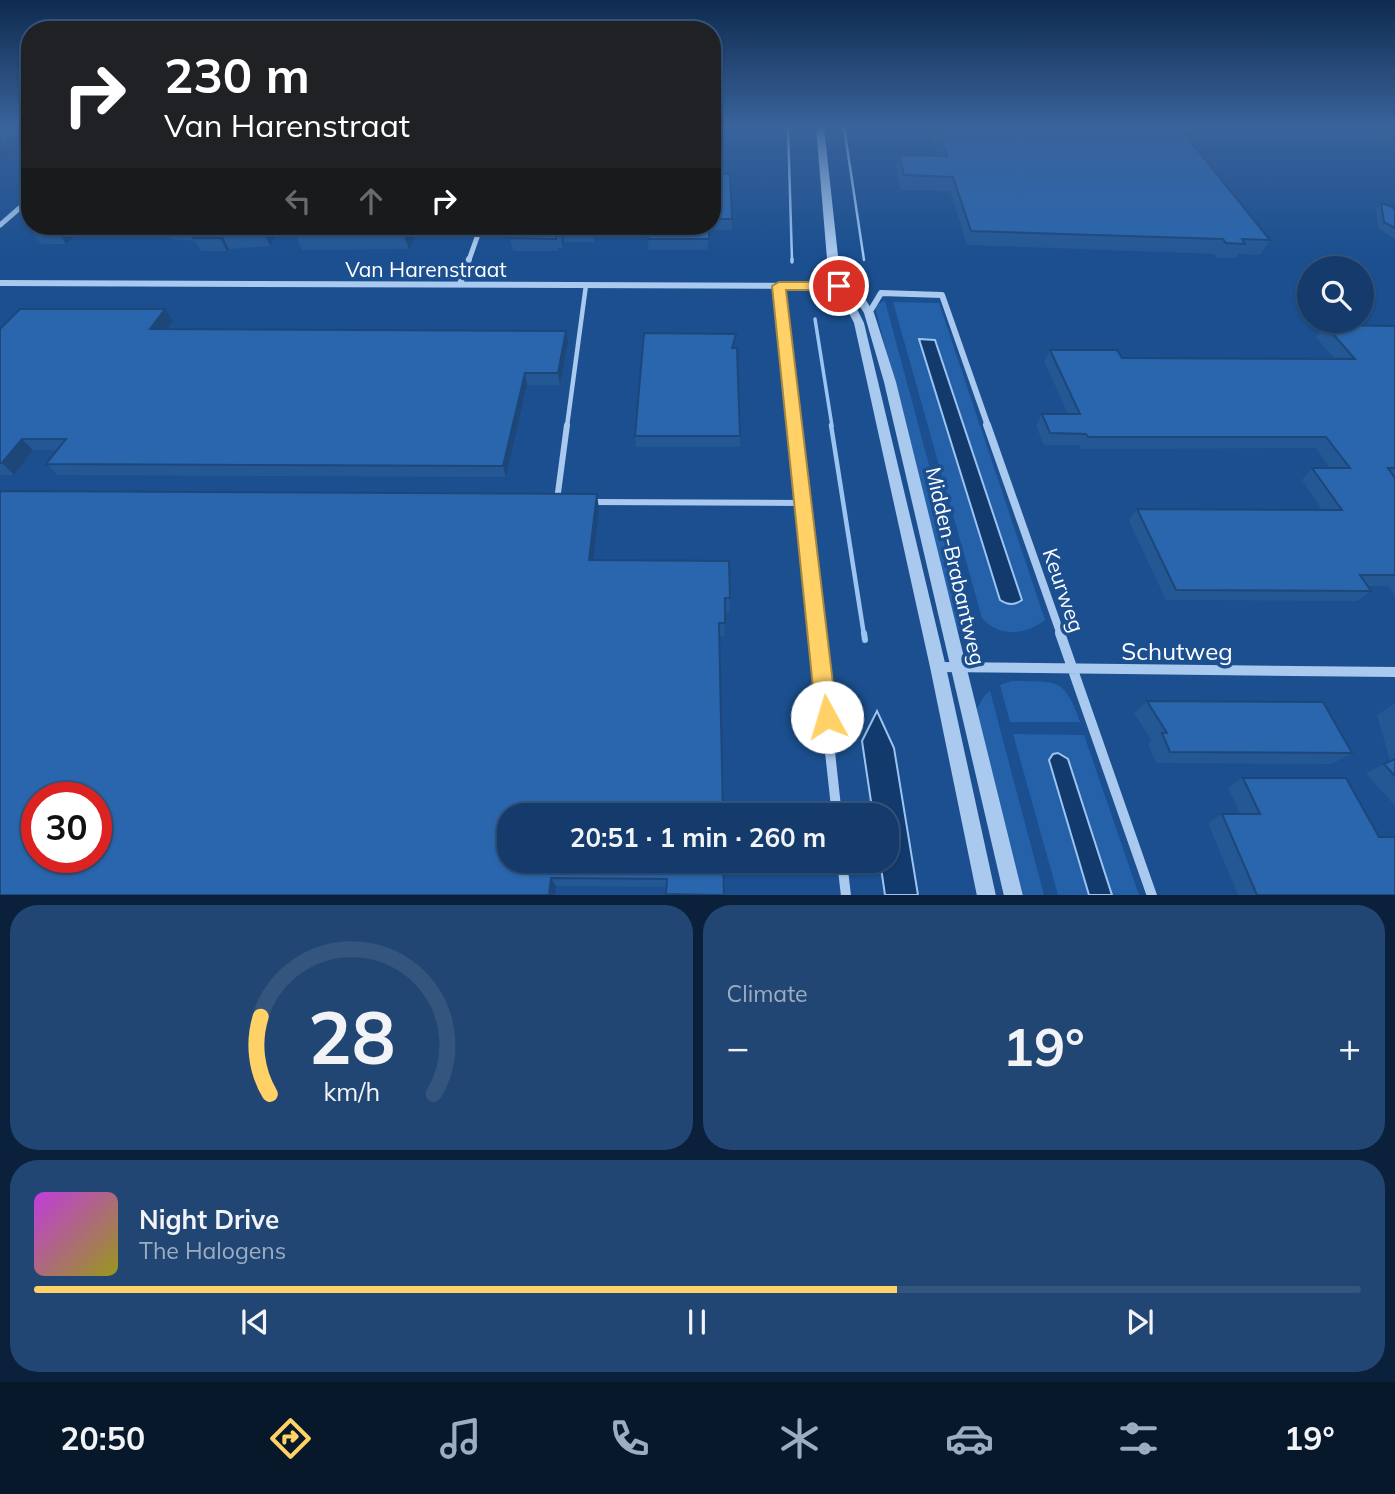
<!DOCTYPE html>
<meta charset="utf-8">
<style>
:root{--surface:#143b6b;--page:#214673;--text:#f1f3f6;--muted:#9dadc1;--line:#33557e;--accent:#ffd166}
body{margin:0;font-family:Mulish,sans-serif;background:var(--page);color:var(--text);height:100vh;display:flex;flex-direction:column;font-size:26px;white-space:nowrap}
*{box-sizing:border-box;margin:0}
p{font-size:23px;color:var(--muted)}
.icon{flex:none;width:38px;height:38px;fill:none;stroke:currentColor;stroke-width:2;stroke-linecap:round;stroke-linejoin:round}
.map{position:relative;height:895px;overflow:hidden}
.panel{display:flex;flex-direction:column;gap:10px;padding:10px;background:#0b203b;flex:1}
.panel>*{flex:none}
.guide{position:absolute;left:21px;top:21px;width:700px;height:214px;border-radius:28px;box-shadow:0 2px 5px #0004,0 0 0 2px var(--line);background:#202124;color:#fff;overflow:hidden}
.buttons{position:absolute;left:1297px;top:256px;display:grid;gap:14px}
.buttons a{display:grid;place-items:center;width:77px;height:77px;border-radius:50%;background:var(--surface);box-shadow:0 2px 5px #0004,0 0 0 2px var(--line);font-size:35px}
.speed{position:absolute;left:21px;top:782px;display:flex;gap:14px;font-size:35px;font-weight:700;text-align:center}
.speed>*{display:grid;place-content:center;width:91px;height:91px;border-radius:50%;background:var(--surface);box-shadow:0 2px 5px #0004,0 0 0 2px var(--line);line-height:1}
.speed .limit{border:10px solid #d22;background:#fff;color:#111}
.pin{position:absolute;display:grid;place-items:center;width:60px;height:60px;color:#fff;margin:-30px;border:4px solid #fff;border-radius:50%;box-shadow:0 2px 7px #0007}
.me{position:absolute;width:77px;margin:-38px;rotate:354deg;stroke-linejoin:round;filter:drop-shadow(0 0 5px #0008)}
.turn{display:flex;align-items:center;gap:24px;height:147px;padding:0 28px;font-size:32px}
.turn .icon{width:91px;height:91px;stroke-width:2.5}
.turn b{display:block;font-size:49px;line-height:60px}
.lanes{display:flex;align-items:center;height:66px;padding:0 28px;background:#0003;justify-content:center;gap:35px;direction:ltr}
.lanes .off{opacity:.35}
.big{font-size:52px;font-weight:700;line-height:1.1}
.panel .widget{flex:1;display:flex;flex-direction:column;justify-content:center;gap:10px;min-width:0;padding:0 24px;border-radius:28px;background:var(--page)}
.panel .dial{align-items:center;gap:0}
.dial svg{height:182px;overflow:visible;fill:none;stroke:var(--line);stroke-width:7;stroke-linecap:round;text-anchor:middle}
.dial text{fill:var(--text);stroke:none}
.song{display:flex;align-items:center;gap:21px}
.cover{width:84px;height:84px;border-radius:10px;background:linear-gradient(135deg,hsl(290 70% 55%),hsl(60 70% 35%))}
.played{height:7px;border-radius:4px;background:linear-gradient(90deg,var(--accent) 65%,var(--line) 65%)}
.keys{display:flex;justify-content:space-around;direction:ltr}
.heat{display:flex;justify-content:space-between;align-items:center;font-size:38px;direction:ltr}
.panel .tiles{flex:1;display:grid;gap:10px;grid-template-columns:1fr 1fr}
.widget:last-child{grid-column:span 2}
.trip{position:absolute;left:497px;top:803px;width:402px;height:70px;border-radius:28px;background:var(--surface);box-shadow:0 2px 5px #0004,0 0 0 2px var(--line);font-weight:700;line-height:70px;text-align:center}
.tabs{display:flex;height:112px;justify-content:space-around;align-items:center;background:#08182b;color:var(--muted)}
.tabs .icon{width:49px;height:49px}
.tabs .active{color:var(--accent)}
.tabs b{font-size:32px;color:var(--text)}
.map>svg:first-child{display:block}
.green{fill:#2461a8}
.water{fill:#123a6d;stroke:#9cc4f0;stroke-width:2}
.lines{fill:none;stroke-linecap:round;stroke-linejoin:round}
.stream-far3{stroke:#9cc4f0;stroke-width:2.5}
.stream-far2{stroke:#9cc4f0;stroke-width:3.5}
.stream-far1{stroke:#9cc4f0;stroke-width:4.5}
.stream{stroke:#9cc4f0;stroke-width:6}
.service-far1{stroke:#a9c9ee;stroke-width:4.5}
.service{stroke:#a9c9ee;stroke-width:6}
.minor-far3{stroke:#a9c9ee;stroke-width:5}
.minor-far2{stroke:#a9c9ee;stroke-width:6}
.minor-far1{stroke:#a9c9ee;stroke-width:8}
.minor{stroke:#a9c9ee;stroke-width:10}
.tertiary{fill:#a9c9ee;fill-rule:evenodd}
.wall{fill:#245895}
.shaded-wall{fill:#1d4779}
.building{fill:#2a66ad;stroke:#1d4779;stroke-width:2;fill-rule:evenodd}
.route{fill:#ffd166;stroke:#a68842;stroke-width:2}
.labels{text-anchor:middle;dominant-baseline:central;stroke-width:7;stroke-linejoin:round;paint-order:stroke}
.street-label{font-size:21px;fill:#fff;stroke:#1b4f8f}
.near-street-label{font-size:24px;fill:#fff;stroke:#1b4f8f}
</style>
<div class="map">
<svg width="1395" height="896" viewBox="0 0 1395 896">
<rect width="100%" height="100%" fill="#1b4f8f"/>
<!-- green -->
<path class="green" d="M885 301 967 606 978 647 962 635 954 623 875 306Z
M893 302 939 303 1045 620C1026 635 999 638 982 618Z
M1012 681C1056 682 1065 677 1080 722H1010L1000 685Z
M990 691 1044 895H1020L977 709 984 696Z
M1013 734 1084 735 1139 895H1112L1068 759 1049 760 1089 895H1058Z"/>
<!-- water -->
<path class="water" d="M919 339 935 340 1022 600C1015 605 1007 605 1000 600Z
M877 711 894 748 918 895H885L880 861H887V816L873 815 862 741Z
M1058 753 1068 759 1112 895H1089L1049 760 1053 754Z"/>
<g class="lines">
<!-- stream-far3 -->
<path class="stream-far3" d="M788 127 792 260
M844 127 864 260"/>
<!-- stream-far2 -->
<path class="stream-far2" d="M792 259V262
M815 319 832 426"/>
<!-- stream-far1 -->
<path class="stream-far1" d="M831 425 864 635"/>
<!-- stream -->
<path class="stream" d="M864 633 865 640"/>
<!-- service-far1 -->
<path class="service-far1" d="M567 426 586 285"/>
<!-- service -->
<path class="service" d="M557 500 567 425
M592 502 802 503"/>
<!-- minor-far3 -->
<path class="minor-far3" d="M0 225 30 199
M469 260 481 226"/>
<!-- minor-far2 -->
<path class="minor-far2" d="M0 283 843 286
M460 284 469 259
M779 286 794 426
M869 313 881 293 942 295 988 426"/>
<!-- minor-far1 -->
<path class="minor-far1" d="M794 425 817 635
M987 425 1061 635"/>
<!-- minor -->
<path class="minor" d="M817 633 837 816
M1060 633 1152 896
M939 667 1395 672
M842 861 846 896"/>
<!-- tertiary -->
<path class="tertiary" d="M816 127H824L838 256 874 313 896 382 1023 896H1004L884 382 864 313 839 273 864 323 946 667 996 896H977L930 667 854 323 828 271Z"/>
</g>
<!-- wall -->
<path class="wall" d="M929 127H1179L1270 240 1260 255 1238 254 1236 258H1217L1214 254 967 245 950 191 901 190 896 169 899 155 938 156Z
M1377 127H1395V141Z
M712 174 732 219V230H709L708 250H648L649 230H627L626 226H712Z
M1381 203 1395 211V239L1379 229 1376 210Z
M36 226H421L409 249 302 250 296 236 301 228H278L270 246 229 249 227 251H201L195 241 170 239 164 228 80 230 66 244H41L31 230Z
M514 226H598L595 242H564L563 248H558L557 251H513L510 238Z
M173 321 167 329 566 331 568 342 560 385H527L506 477 58 475 46 464 57 450H33L14 475H0V329Z
M1325 325 1395 326V596L1388 586H1368L1371 591 1357 601 1166 600 1129 521 1137 509 1322 510 1302 480 1312 468H1330L1316 448 1081 449 1080 445H1044L1036 426 1042 414H1068L1044 361 1050 350 1122 358 1335 359 1316 337Z
M735 345 734 348 740 436V447H636L635 436Z
M599 509 593 560 730 598 729 612H725L724 636H720L724 895H667V887L556 886 555 895H0Z
M1147 701 1352 753 1332 764 1156 763 1148 744 1152 741 1134 713Z
M1394 704 1395 705V806L1366 773 1390 761 1377 715Z
M1243 778 1395 895H1238L1208 823 1222 814H1240L1228 787Z"/>
<!-- shaded-wall -->
<path class="shaded-wall" d="M25 127H30V139L0 163V146Z
M62 226H77L80 230 66 244 57 230Z
M267 226H277L278 228 270 246 264 232Z
M410 226H421L409 249 404 236Z
M595 226H598L595 242 594 230Z
M562 230 564 242 563 248 561 236Z
M222 235 229 249 227 251 220 238Z
M165 309 173 321 158 341 150 329Z
M566 331 568 342 560 385 558 373Z
M525 373 527 385 506 477 503 466Z
M22 439 33 450 14 475 2 463Z
M597 494 599 509 592 574 589 560Z
M551 878 556 886 555 895H549Z"/>
<!-- building -->
<path class="building" d="M0 127H25L0 146Z
M937 127H1179L1270 240 1242 239 1245 244 1226 243 1223 239 971 231 953 177 904 175 899 155 947 156Z
M712 174H730L732 219H712Z
M1381 203 1393 207 1395 211V228L1384 222Z
M36 226H62L57 230H31Z
M162 226H267L264 232 222 235 220 238H193L199 229Z
M303 226H410L404 236H296Z
M514 226H595L594 230H562L561 236H556V239L510 238Z
M649 226H709V239H648Z
M20 309H165L150 329 566 331 558 373H525L503 466 46 464 66 439H22L2 463H0V329Z
M1325 325 1395 326V468H1388L1395 478V575H1360L1371 591 1176 590 1137 509 1342 510 1312 468H1350L1326 437H1088L1086 434 1050 433 1042 414H1080L1050 350H1117L1122 358 1355 359Z
M644 333 736 334 732 348H737L740 436H635Z
M0 491 597 494 589 560 729 561 730 598H725V623H719L723 816H509V861H723L724 895 666 894 667 879 551 878 549 895H0ZM37 798H96V858H37Z
M1147 701 1323 702 1352 753 1170 752 1162 733H1167Z
M1395 759V776L1384 764Z
M1243 778H1346L1379 837H1395V895H1257L1222 814H1260Z"/>
<!-- sky -->
<linearGradient id="sky" x2="0" y2="1"><stop stop-color="#0f2b4f"/><stop offset="0.5" stop-color="#39639b"/><stop offset="1" stop-color="#39639b" stop-opacity="0"/></linearGradient>
<rect width="1395" height="253" fill="url(#sky)"/>
<!-- route -->
<path class="route" d="M779 282H839L846 286 839 290H786L837 717 834 724 827 727 819 724 816 717 772 286Z"/>
<g class="labels">
<!-- street labels -->
<g class="street-label">
<text x="426" y="269">Van Harenstraat</text>
<text transform="translate(956 566) rotate(77)">Midden-Brabantweg</text>
<text transform="translate(1064 590) rotate(71)">Keurweg</text>
</g>
<!-- near-street labels -->
<g class="near-street-label">
<text x="1177" y="651">Schutweg</text>
</g>
</g>
</svg>
<div class="buttons">
<a><svg class="icon" aria-label="search" viewBox="0 0 24 24"><circle cx="10" cy="10" r="6"/><path d="M15 15l6 6"/></svg></a>
</div>
<div class="speed"><div class="limit">30</div></div>
<div class="pin" style="left:839px;top:286px;background:#d93025"><svg class="icon" aria-label="arrive" viewBox="0 0 24 24"><path d="M6 21V4h12l-3 4 3 4H6"/></svg></div>
<svg class="me" style="left:827px;top:717px" viewBox="-20 -20 40 40"><circle r="19" fill="#fff"/><path d="M0-13L10 11 0 6-10 11z" fill="#ffd166"/></svg>
<div class="trip">20:51 · 1 min · 260 m</div>
<div class="guide">
<div class="turn"><svg class="icon" aria-label="right" viewBox="0 0 24 24"><path d="M7 20v-9h11M14 6l5 5-5 5"/></svg><div><b>230 m</b>Van Harenstraat</div></div>
<div class="lanes"><svg class="icon off" aria-label="left" viewBox="0 0 24 24"><path d="M17 20v-9H6M10 6l-5 5 5 5"/></svg><svg class="icon off" aria-label="ahead" viewBox="0 0 24 24"><path d="M12 20V5M6 11l6-6 6 6"/></svg><svg class="icon" aria-label="right" viewBox="0 0 24 24"><path d="M7 20v-9h11M14 6l5 5-5 5"/></svg></div>
</div>
</div>
<section class="panel">
<div class="tiles">
<div class="widget dial"><svg viewBox="0 0 100 80">
<path d="M14 69A42 42 0 1 1 86 69"/>
<path d="M14 69A42 42 0 0 1 10 35" stroke="#ffd166"/>
<text x="50" y="56" font-size="32" font-weight="700">28</text>
<text x="50" y="72" font-size="11">km/h</text>
</svg></div>
<div class="widget"><p>Climate</p>
<div class="heat"><a>−</a><b class="big">19°</b><a>+</a></div>
</div>
<div class="widget">
<div class="song"><i class="cover"></i><div><b>Night Drive</b><p>The Halogens</p></div></div>
<div class="played"></div>
<div class="keys"><svg class="icon" aria-label="previous" viewBox="0 0 24 24"><path d="M18 5L8 12l10 7zM5 5v14"/></svg><svg class="icon" aria-label="pause" viewBox="0 0 24 24"><path d="M8 5v14M16 5v14"/></svg><svg class="icon" aria-label="next" viewBox="0 0 24 24"><path d="M6 5l10 7-10 7zM19 5v14"/></svg></div>
</div>
</div>
</section>
<nav class="tabs">
<b>20:50</b>
<svg class="icon active" aria-label="directions" viewBox="0 0 24 24"><path d="M12 3l9 9-9 9-9-9zM9 14v-3h6M13 9l2 2-2 2"/></svg>
<svg class="icon" aria-label="music" viewBox="0 0 24 24"><path d="M9 18V5l10-2v13"/><circle cx="6" cy="18" r="3"/><circle cx="16" cy="16" r="3"/></svg>
<svg class="icon" aria-label="phone" viewBox="0 0 24 24"><path d="M5 4h4l2 5-3 2q2 4 5 5l2-3 5 2v4C11 20 4 13 5 4z"/></svg>
<svg class="icon" aria-label="climate" viewBox="0 0 24 24"><path d="M12 3v18M4 7l16 10M4 17L20 7"/></svg>
<svg class="icon" aria-label="car" viewBox="0 0 24 24"><path d="M5 17H2v-5l4-1 3-4h7l3 4 3 1v5h-3M9 17h6M6 11h13"/><circle cx="7" cy="17" r="2"/><circle cx="17" cy="17" r="2"/></svg>
<svg class="icon" aria-label="filters" viewBox="0 0 24 24"><path d="M4 7h16M4 17h16"/><circle cx="9" cy="7" r="2"/><circle cx="15" cy="17" r="2"/></svg>
<b>19°</b>
</nav>
